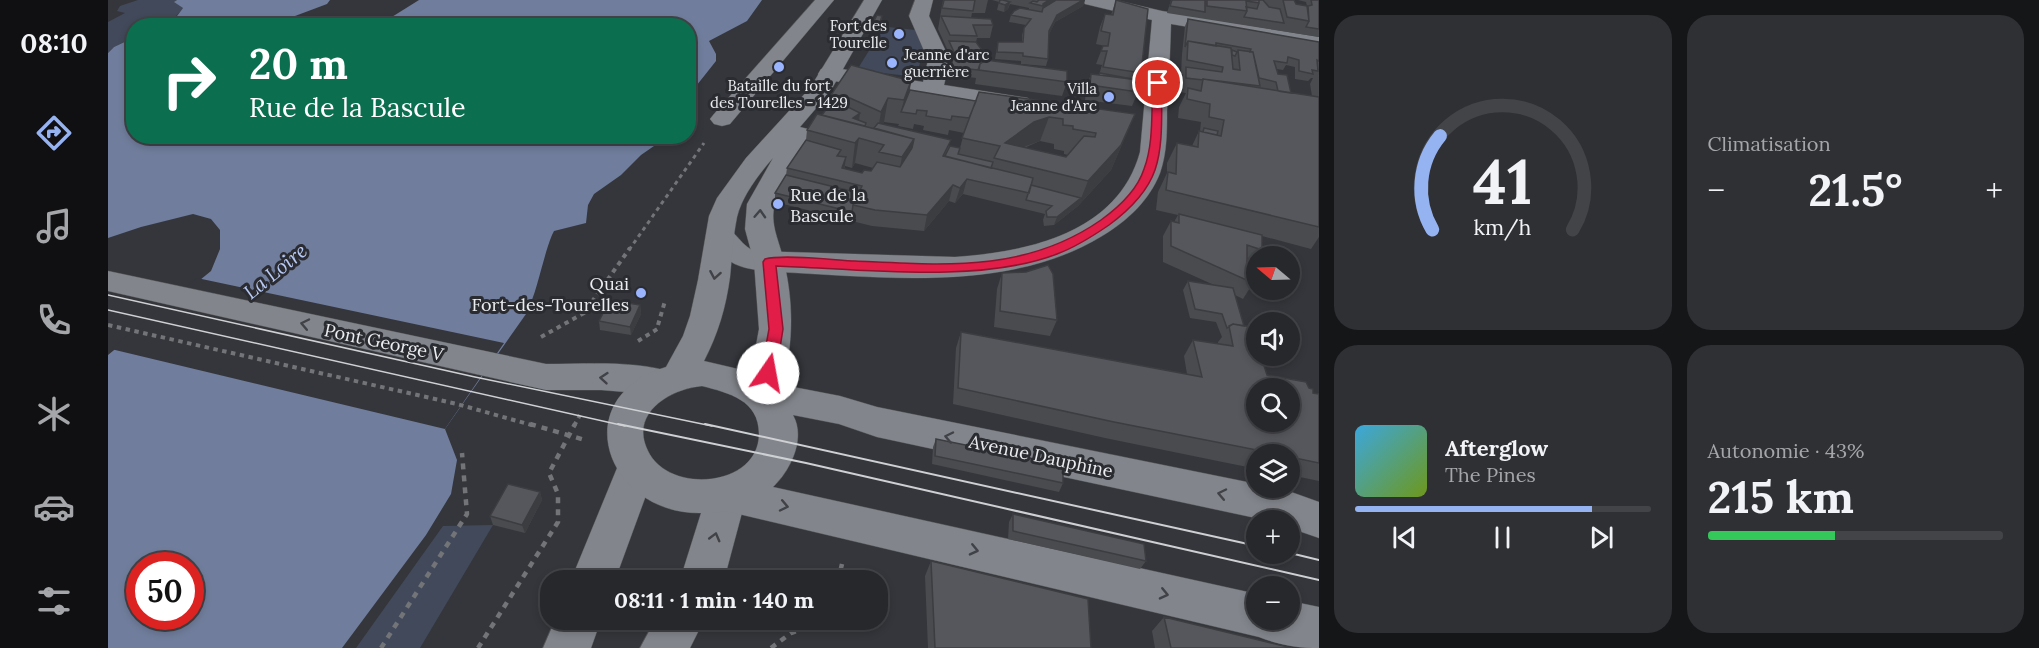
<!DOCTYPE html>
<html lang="fr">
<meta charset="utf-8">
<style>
:root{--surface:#27282c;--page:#2f3034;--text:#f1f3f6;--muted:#a4a6a9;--line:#434448;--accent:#95b2f1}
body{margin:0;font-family:Lora,serif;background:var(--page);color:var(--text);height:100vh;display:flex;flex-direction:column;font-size:22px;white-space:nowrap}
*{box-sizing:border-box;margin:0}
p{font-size:20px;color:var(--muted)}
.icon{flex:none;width:33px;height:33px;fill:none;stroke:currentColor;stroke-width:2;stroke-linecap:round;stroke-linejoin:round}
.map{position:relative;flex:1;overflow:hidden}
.panel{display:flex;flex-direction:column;gap:15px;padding:15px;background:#151618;width:720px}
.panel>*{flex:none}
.hud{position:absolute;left:18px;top:18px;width:570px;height:126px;border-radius:24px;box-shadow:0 3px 9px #0003,0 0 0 2px var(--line);background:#0b6e4f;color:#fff;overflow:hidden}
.needle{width:39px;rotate:289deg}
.buttons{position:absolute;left:1138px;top:246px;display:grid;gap:12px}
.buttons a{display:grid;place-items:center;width:54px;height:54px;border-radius:50%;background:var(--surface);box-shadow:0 3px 9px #0003,0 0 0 2px var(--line);font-size:30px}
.speed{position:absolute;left:18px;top:552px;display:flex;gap:12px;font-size:30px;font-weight:700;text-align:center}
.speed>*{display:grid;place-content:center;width:78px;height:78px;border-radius:50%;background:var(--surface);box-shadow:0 3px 9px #0003,0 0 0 2px var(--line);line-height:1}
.speed .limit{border:9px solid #d22;background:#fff;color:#111}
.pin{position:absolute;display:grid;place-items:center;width:51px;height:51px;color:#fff;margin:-26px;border:3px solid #fff;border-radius:50%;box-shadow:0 2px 6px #0007}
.me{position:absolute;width:66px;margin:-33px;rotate:12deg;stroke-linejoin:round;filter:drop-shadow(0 0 4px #0008)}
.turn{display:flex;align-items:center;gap:21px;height:126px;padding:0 24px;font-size:27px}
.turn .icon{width:78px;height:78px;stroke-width:2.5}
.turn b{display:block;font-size:42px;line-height:51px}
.big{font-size:45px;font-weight:800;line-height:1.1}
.panel .tile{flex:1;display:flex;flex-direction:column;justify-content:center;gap:9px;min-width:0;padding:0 21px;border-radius:24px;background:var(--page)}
.panel .dial{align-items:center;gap:0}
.dial svg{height:156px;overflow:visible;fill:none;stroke:var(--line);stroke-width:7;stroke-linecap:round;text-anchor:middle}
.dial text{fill:var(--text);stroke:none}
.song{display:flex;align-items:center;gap:18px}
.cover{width:72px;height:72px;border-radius:9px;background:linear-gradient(135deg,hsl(200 70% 55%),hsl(80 70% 35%))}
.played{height:6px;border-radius:3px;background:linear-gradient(90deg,var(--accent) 80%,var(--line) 80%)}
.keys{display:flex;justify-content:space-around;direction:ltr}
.heat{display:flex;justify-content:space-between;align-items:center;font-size:33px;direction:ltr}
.charge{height:9px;border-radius:4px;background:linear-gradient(90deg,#34c759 43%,var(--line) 0)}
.panel .tiles{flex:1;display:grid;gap:15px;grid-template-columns:repeat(2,1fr)}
.trip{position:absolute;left:432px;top:570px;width:348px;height:60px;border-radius:24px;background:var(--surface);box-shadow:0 3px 9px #0003,0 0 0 2px var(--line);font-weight:800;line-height:60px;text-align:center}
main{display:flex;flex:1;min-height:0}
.menu{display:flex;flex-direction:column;width:108px;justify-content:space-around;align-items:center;background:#101012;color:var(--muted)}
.menu .icon{width:42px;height:42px}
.menu .selected{color:var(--accent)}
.menu b{font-size:27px;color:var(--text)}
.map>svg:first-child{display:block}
.green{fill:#41495a}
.water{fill:#707d9c;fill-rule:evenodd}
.pier{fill:#34363b}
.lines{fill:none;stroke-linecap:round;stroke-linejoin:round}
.minor-casing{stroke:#525457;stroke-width:1}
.tertiary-casing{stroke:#525457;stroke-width:1}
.secondary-casing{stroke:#525457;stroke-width:1}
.path-far2{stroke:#727478;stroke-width:3;stroke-dasharray:4 4;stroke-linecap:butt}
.path-far1{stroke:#727478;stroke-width:4;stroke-dasharray:4.5 4.5;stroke-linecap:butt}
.path{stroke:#727478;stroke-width:4.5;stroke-dasharray:6 6;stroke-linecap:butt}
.minor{fill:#82858b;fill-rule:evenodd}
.tertiary{fill:#82858b;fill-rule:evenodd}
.secondary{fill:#82858b;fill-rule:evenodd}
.tram-far1{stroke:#ced0d3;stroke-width:1.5}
.tram{stroke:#ced0d3;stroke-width:2}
.wall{fill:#494b4f;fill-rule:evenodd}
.shaded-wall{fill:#3c3d40}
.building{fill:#55575c;stroke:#3c3d40;stroke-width:1.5;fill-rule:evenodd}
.oneway{stroke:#404248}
.route{fill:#e11d48;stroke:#92132f;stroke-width:1.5}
.poi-dot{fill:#9ab5fd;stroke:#2a2c31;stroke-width:2}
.labels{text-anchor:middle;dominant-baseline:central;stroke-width:6;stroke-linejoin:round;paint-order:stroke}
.far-poi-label{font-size:15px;fill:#eaecef;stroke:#2a2c31;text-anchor:end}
.poi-label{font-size:18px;fill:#eaecef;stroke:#2a2c31;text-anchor:start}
.street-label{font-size:18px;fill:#eaecef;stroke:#2a2c31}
.water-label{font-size:20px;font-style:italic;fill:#b8caf5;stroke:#2a2c31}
</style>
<main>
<nav class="menu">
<b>08:10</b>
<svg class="icon selected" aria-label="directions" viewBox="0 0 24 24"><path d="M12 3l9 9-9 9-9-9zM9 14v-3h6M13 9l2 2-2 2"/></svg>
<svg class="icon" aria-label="music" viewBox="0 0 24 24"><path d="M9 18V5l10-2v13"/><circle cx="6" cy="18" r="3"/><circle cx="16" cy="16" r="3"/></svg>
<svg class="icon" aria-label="phone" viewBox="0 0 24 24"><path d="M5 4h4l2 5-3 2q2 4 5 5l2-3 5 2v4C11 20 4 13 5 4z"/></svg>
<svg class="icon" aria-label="climate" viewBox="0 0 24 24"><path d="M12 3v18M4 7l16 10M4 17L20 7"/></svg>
<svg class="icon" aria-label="car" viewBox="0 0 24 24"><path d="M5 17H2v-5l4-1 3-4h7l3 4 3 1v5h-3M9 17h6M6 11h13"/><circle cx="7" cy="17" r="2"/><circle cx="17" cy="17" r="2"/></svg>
<svg class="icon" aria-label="filters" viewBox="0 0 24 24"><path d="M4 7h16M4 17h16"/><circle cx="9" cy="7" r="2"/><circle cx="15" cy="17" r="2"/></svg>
</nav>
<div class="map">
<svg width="1211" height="648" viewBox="0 0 1211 648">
<rect width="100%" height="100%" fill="#34363b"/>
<!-- green -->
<path class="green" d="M30 0H69L67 2 75 8C59 29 50 25 26 26L25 38 6 47 0 53V22L17 13 9 11 12 6Z
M780 27 807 30 812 33 816 51 808 75 800 76 749 70 775 28Z
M385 525 312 648H248L335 526Z"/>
<!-- water -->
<path class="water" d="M69 0H222L219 4 163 25H52L66 20 75 8 66 2Z
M311 0H654L639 21 601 41 608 54V61L581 95 580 26 271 25Z
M25 38 26 136 559 137 533 155 513 175 486 194 480 205 478 223 446 231 444 235C434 260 430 290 418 314L337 429 349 460 343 494 318 535 234 648H0V355L103 271 112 249V230L103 219 85 214 33 227 0 238V53L6 47ZM32 566H82V616H32Z"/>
<!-- pier -->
<path class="pier" d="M89 278 396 343 337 429 3 349Z"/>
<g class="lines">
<!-- minor casing -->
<g class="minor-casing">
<path id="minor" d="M707 0H726L622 124 614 126 606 124 602 119 606 114Z
M807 0H825L821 16 842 60 836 85 920 98 924 103 920 108 912 110 713 79 710 74 713 69 721 67 815 82 820 60 801 16Z
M975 0H1007L1054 11 1211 37V49L1063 24C1062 53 1061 82 1059 111 1059 132 1059 153 1052 173 1041 201 1019 221 994 236 901 293 775 277 670 272 634 269 620 268 598 236L603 230C629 223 627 242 646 251L847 257C920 252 1010 233 1032 152L1044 20 977 4Z"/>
</g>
<!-- tertiary casing -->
<g class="tertiary-casing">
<path id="tertiary" d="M0 271 438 364C480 364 527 360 567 373L572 382 567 391 554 395 493 390H438L0 291Z
M528 452 542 456 548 468 507 580H463L514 456Z
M619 477 633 482 639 494 616 580H572L599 494 605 482Z
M447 620H493L483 648H435Z
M547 620H596L582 648H532Z"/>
</g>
<!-- secondary casing -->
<g class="secondary-casing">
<path id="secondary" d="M756 0H774L722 92 692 127 700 129 703 134C693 153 673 185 667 204 661 224 672 242 676 262 686 305 685 342 675 385L732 396 769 407 1149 484V488H1172L1211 502V538L1182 528V520H1157L769 437 731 424 685 415C698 438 683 470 665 487L1149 594V620H1182V601L1211 607V648C1190 648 1171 645 1151 637L618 511C611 513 603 513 595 513 499 516 456 398 558 367L575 336 582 316 590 280 601 216 609 198 638 158 702 88ZM665 158 639 204 637 229 646 262 651 329 643 372 596 361C610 334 618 307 622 277 624 257 625 236 629 217 634 196 651 174 665 158ZM594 386C621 393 651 400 651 434 651 487 561 495 540 451 521 413 562 389 594 386Z"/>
</g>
<!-- path-far2 -->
<path class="path-far2" d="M521 250 596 143"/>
<!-- path-far1 -->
<path class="path-far1" d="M0 325 349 404 427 426
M550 325 557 301
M433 337 476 313 522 248
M530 341 551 328
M466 426 472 415"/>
<!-- path -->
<path class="path" d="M422 424 477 440
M730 580 734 564
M273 648 359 514 354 453
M370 648 450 522V494L441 473 467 424
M663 648 683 633 722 620"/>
<!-- minor -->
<use href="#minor" class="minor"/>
<!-- tertiary -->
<use href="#tertiary" class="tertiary"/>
<!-- secondary -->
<use href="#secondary" class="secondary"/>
<!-- tram-far1 -->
<path class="tram-far1" d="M0 295 367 377 604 426
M0 310 517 426"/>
<!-- tram -->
<path class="tram" d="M510 424 698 463 1211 580
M597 424 1149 546
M1182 553 1211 560"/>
</g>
<!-- wall -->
<path class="wall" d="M835 0H880L877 13H864L863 18 885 25 882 38H869L868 42 878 60 959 82 954 96 867 84 868 78 841 74 844 60 830 29Z
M884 0H977L975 6 947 22 941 34 940 59 938 66 913 64V61L887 59 890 42H914V35L916 28 918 25 901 22 903 15 921 9V8L902 4 900 9 896 12 889 10 891 2Z
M1008 0 1033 73 1030 80V92L1024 106 977 100 978 88 983 74 991 75 994 65 988 64 995 46H997L988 44 992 27 997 14 1003 15Z
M1063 0H1186L1188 4 1199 6 1198 2 1190 0H1211V37L1059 13Z
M774 16 773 23 770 29 765 28 766 21Z
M1080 19 1211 42V69H1210L1211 70V237L1203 249 1154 236V250L1149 256 1145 264V283L1135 299 1127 295 1136 326 1159 375 1201 388 1205 393 1211 394V481L1182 475V454H1149V469L997 438 845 404 848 348 853 332 1079 374 1076 356 1085 340 1110 344V342L1114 337 1108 322 1082 318 1075 290 1080 281 1106 285 1055 262V236L1063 221 1066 222 1070 215 1048 210 1050 192 1059 173V163L1069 143 1084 146 1091 131H1092L1093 122 1070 118 1071 107 1078 93 1071 92 1072 81 1075 74H1073L1074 54 1077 26ZM1178 65 1187 67V79L1200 81 1203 78H1205L1202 84 1204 96 1183 93 1170 74 1169 69 1175 70Z
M803 81 802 90 868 101 1027 114 1003 170 970 206 946 225 936 226 935 220 937 214 855 194 847 203 841 201 816 231 764 226 667 202V193L678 175 679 168 698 140 699 130 714 115 722 104 723 95ZM776 122 791 124 790 126 805 129 806 124 816 126 815 130 840 135 841 130 856 133 852 148 842 146 775 124ZM932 141 946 144V149L956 151V154L960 155 958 157 916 148ZM747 163 765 168 763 171 754 173 737 169V166L744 168Z
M894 273 949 320 942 336 886 327 889 289Z
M532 305 533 314 523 335 492 330 491 321Z
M828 439 955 483 951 492 824 464 825 447Z
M432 492 434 500 417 533 385 525 382 516Z
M905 514 1038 561 1032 569 900 539 901 522Z
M823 561 983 648H820L817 576Z
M1056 617 1184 648H1047L1044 631Z"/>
<!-- shaded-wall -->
<path class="shaded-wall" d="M941 0H956L933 15 935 6V4Z
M975 0H977L975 6 947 22 939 39 941 31 949 15Z
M902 2 900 9 896 12 897 5Z
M803 81 799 105 793 112 796 100Z
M780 98 776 122 769 136 773 112Z
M752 113 750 127 745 118Z
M1027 114 1003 170 970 206 980 181Z
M941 117 932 141 918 146 899 161 897 143 926 122Z
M751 138 747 163 744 168 747 143Z
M806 139 801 163 789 182 794 157Z
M738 157 736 172 731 183 734 168Z
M859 179 855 194 847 203 852 188Z
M845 185 841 201 816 231 819 215Z
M973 198 970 206 946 225 949 217Z
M532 305 533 314 523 335 522 327Z
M432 492 434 500 417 533 414 525Z"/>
<!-- building -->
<path class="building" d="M836 0H867L865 11 834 8Z
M892 0H895L902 2 897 5 891 3Z
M931 0H941L935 4V6L922 3 925 1 929 2Z
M948 0H975L949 15 941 31 940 59 915 56V53L889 52 890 42H915L916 28 923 19 903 15 906 11 912 8 934 12 935 8Z
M1008 0 1040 9 1033 73 995 67 999 51H993L995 46H1000L1002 33 993 31 997 14 1005 15Z
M1064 0H1097V12L1062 6Z
M1099 0H1151V3L1138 1 1139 11 1099 6Z
M1151 0H1155L1161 7 1172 9 1176 23 1136 17 1139 11 1138 7 1149 9 1151 3Z
M1175 0H1186L1188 4 1199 6 1201 21 1179 17Z
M1203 0H1211V29L1198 27 1201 21 1200 6 1204 5Z
M769 15 774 16 772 22 766 21Z
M833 16 883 19 885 25H865L869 36 842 35Z
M1080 19 1211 42V61L1209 60 1210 71 1204 70 1205 74 1191 71V60L1180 57 1179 63 1166 61 1170 74 1179 75 1183 93 1170 91 1168 82 1151 78 1145 52H1142L1143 49 1108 43V46L1080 41 1077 47Z
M841 41 868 42 879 57 878 60 872 64 870 70 843 67 846 52Z
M1080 41 1123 48 1125 69 1132 70 1130 50 1145 52 1152 86 1095 79V80L1078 78V67L1114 72 1115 67 1079 60Z
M1124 50 1129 52 1127 56 1124 55Z
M878 60 959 71V82L871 70 872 64Z
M743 65 803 81 796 100 780 98 773 112 742 98 723 95Z
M992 73 1030 80 991 75Z
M983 74 1032 80 1030 92 982 85Z
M1095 79 1211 97V227L1058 190 1060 172 1068 174 1069 143 1090 147 1091 131 1113 136 1116 120 1101 117 1102 104 1079 99 1080 88 1093 91Z
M802 90 868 101 861 118 844 116 843 120 818 116 819 111 809 110 808 114 793 112Z
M871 92 1027 114 1013 145 980 181 886 158 892 146 854 138ZM941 117 955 119V125L965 126V129L988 133 987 137 976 136 958 157 897 143 926 122Z
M722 104 740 107 752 113 745 118 758 123 757 126 714 115Z
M709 114 806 139 794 157 771 152 776 145 751 138 747 143 699 130Z
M770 123 843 140 835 156 925 178 921 193 859 179 852 188 845 185 819 215 767 210 745 205 754 186 679 168 698 140 733 150 729 156 738 157 734 168 754 173 756 170 763 171 769 162 792 167 804 148 806 139 766 128Z
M1096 128 1110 131 1109 135 1095 132Z
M842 146 852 148 850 154 885 162 883 168 837 156Z
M678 175 751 193 745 205 744 212 667 193Z
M923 185 973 198 949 217H939L938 211 944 206 918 200Z
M1071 214 1154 235V250L1139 245V262L1149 265 1145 283 1063 246V221L1071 223Z
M940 265 945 274 949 320 892 311 894 273 918 272Z
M1080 281 1125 288 1136 326 1125 324 1119 328 1114 314 1087 309Z
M502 300 532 305 522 327 491 321Z
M1125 324 1144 327 1149 343V356H1153L1159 375 1198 382 1201 388 1205 389V393L1211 394V463L1182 457V454H1169L1006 422 850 388 853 332 1094 377 1085 340 1125 346 1121 326ZM1149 388H1182V422H1149Z
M828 439 955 465V483L827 456Z
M400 484 432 492 414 525 382 516Z
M905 514 1036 544 1038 561 905 531Z
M823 561 980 599 983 648H827Z
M1056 617 1184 648H1063Z"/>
<!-- one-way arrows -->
<defs><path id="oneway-chevron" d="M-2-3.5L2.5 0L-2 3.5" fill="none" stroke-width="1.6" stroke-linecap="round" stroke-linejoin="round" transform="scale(1.5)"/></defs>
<g class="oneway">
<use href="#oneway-chevron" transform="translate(652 214) rotate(-87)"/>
<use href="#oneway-chevron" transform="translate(607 275) rotate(100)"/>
<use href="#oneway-chevron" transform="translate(197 324) rotate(-168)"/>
<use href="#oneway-chevron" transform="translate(496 378) rotate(-175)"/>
<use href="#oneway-chevron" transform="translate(841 437) rotate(-168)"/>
<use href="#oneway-chevron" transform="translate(1114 494) rotate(-168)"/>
<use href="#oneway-chevron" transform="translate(676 506) rotate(12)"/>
<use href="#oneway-chevron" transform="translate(607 537) rotate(-75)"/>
<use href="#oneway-chevron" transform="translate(866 550) rotate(13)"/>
<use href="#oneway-chevron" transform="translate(1056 594) rotate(13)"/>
</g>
<!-- route -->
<path class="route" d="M1050 80 1054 83C1053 110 1056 144 1047 170 1039 193 1020 211 1001 225 985 236 968 247 949 254 871 284 752 269 668 266L675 329 668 373 666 377H655L653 373 661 329 655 262 657 259C675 254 726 260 747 261 835 265 917 273 993 220 1011 207 1029 191 1036 169 1046 143 1043 111 1045 83Z"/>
<!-- markers -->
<g class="poi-dot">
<circle cx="791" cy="34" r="6"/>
<circle cx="784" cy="63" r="6"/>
<circle cx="671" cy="67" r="6"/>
<circle cx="1001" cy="97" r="6"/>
<circle cx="670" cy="204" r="6"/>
<circle cx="533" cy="293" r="6"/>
</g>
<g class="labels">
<!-- far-poi labels -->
<g class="far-poi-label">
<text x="779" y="25">Fort des<tspan x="779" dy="17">Tourelle</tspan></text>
<text x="796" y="54" text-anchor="start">Jeanne d'arc<tspan x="796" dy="17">guerrière</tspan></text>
<text x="671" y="85" text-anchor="middle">Bataille du fort<tspan x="671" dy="17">des Tourelles - 1429</tspan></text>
<text x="989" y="88">Villa<tspan x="989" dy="17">Jeanne d'Arc</tspan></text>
</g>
<!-- poi labels -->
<g class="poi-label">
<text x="682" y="194">Rue de la<tspan x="682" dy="21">Bascule</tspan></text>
<text x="521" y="283" text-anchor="end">Quai<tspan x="521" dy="21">Fort-des-Tourelles</tspan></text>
</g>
<!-- street labels -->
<g class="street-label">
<text transform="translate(276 342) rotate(12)">Pont George V</text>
<text transform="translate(933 456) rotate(12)">Avenue Dauphine</text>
</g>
<!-- water labels -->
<g class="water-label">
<text transform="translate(167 271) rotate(-39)">La Loire</text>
</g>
</g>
</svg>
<div class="buttons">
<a><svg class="needle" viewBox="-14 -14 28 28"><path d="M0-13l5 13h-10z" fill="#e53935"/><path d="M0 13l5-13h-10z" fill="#a4a6a9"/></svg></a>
<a><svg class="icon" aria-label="sound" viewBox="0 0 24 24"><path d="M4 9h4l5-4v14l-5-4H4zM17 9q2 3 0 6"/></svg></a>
<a><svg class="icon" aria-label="search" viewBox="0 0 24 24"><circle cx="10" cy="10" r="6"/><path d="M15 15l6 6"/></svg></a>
<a><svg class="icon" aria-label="layers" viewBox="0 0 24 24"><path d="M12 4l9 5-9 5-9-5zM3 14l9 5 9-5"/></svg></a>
<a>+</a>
<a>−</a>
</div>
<div class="speed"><div class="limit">50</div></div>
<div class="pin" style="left:1050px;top:83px;background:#d93025"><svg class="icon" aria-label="arrive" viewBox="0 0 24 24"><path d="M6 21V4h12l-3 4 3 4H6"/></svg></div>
<svg class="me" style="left:660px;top:373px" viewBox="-20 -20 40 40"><circle r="19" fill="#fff"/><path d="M0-13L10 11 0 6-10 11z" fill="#e11d48"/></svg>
<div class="trip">08:11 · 1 min · 140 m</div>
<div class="hud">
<div class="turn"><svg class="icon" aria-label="right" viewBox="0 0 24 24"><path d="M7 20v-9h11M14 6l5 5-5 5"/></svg><div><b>20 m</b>Rue de la Bascule</div></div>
</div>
</div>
<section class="panel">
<div class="tiles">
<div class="tile dial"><svg viewBox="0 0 100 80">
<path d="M14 69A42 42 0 1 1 86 69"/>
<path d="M14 69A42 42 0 0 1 18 21" stroke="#95b2f1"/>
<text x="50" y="56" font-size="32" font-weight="700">41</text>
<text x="50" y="72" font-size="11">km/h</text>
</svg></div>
<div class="tile"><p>Climatisation</p>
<div class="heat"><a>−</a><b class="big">21.5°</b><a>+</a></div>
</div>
<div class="tile">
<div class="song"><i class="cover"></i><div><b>Afterglow</b><p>The Pines</p></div></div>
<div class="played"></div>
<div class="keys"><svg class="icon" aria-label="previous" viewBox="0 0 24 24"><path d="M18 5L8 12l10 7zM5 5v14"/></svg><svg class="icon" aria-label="pause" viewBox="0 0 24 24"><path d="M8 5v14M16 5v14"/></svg><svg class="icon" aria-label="next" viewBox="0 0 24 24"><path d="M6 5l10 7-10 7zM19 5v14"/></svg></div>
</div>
<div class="tile"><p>Autonomie · 43%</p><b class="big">215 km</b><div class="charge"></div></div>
</div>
</section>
</main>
